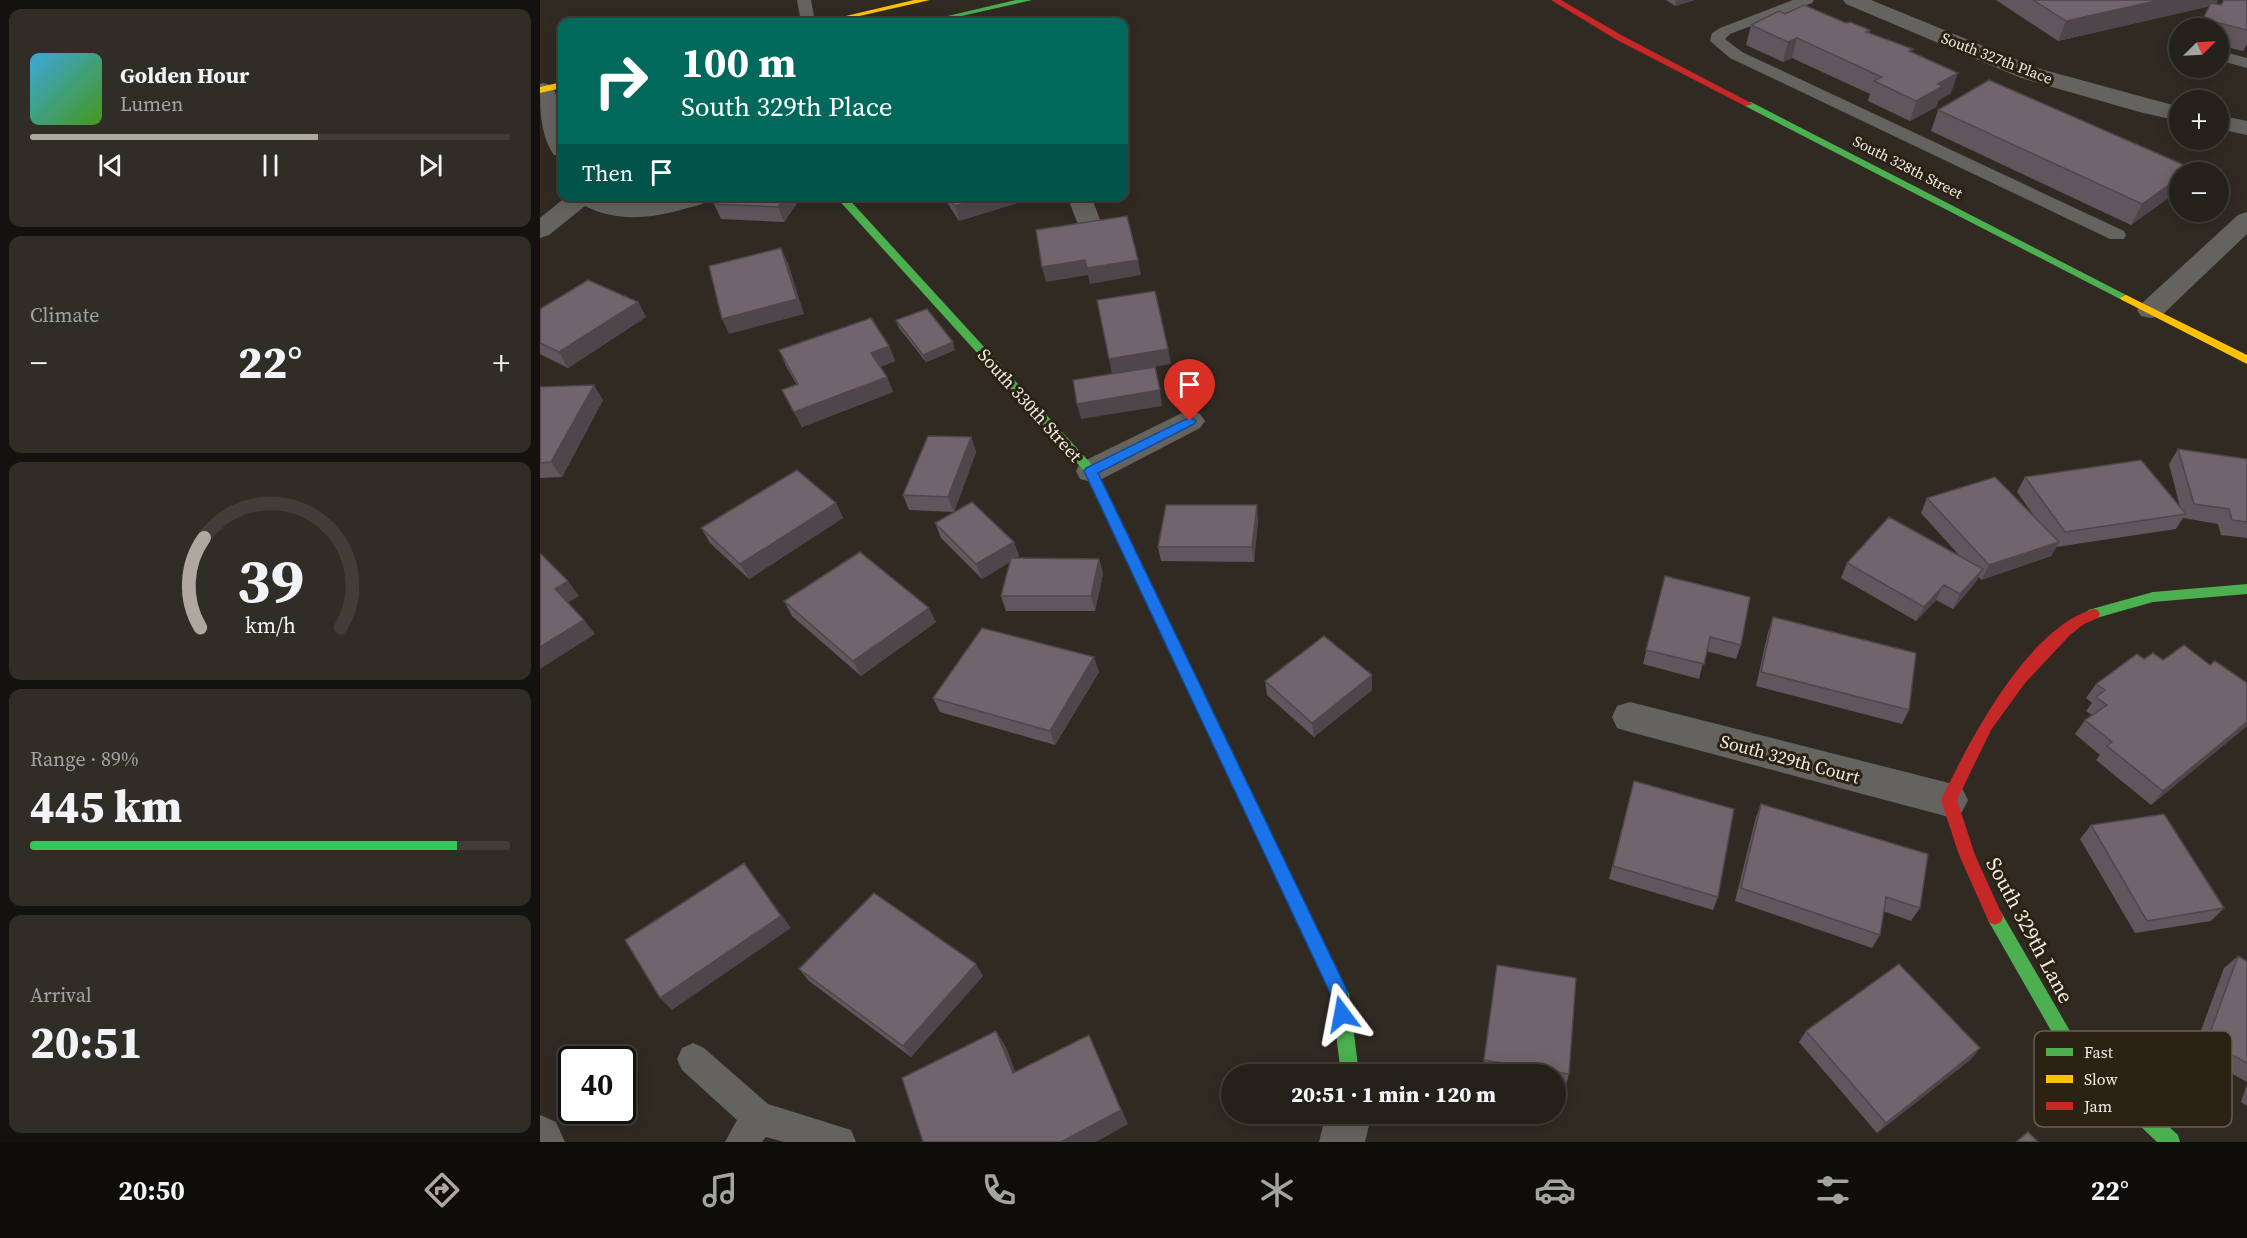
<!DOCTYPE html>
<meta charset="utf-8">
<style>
:root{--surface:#24201a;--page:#302d27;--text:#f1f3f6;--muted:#a3a3a2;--line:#413e39;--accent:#aea8a0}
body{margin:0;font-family:"Source Serif 4",serif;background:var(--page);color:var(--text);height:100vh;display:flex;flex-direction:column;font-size:22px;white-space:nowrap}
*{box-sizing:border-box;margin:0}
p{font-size:20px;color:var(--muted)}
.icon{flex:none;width:33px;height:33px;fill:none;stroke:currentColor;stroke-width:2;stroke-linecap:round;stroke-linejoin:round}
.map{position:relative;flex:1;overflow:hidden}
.side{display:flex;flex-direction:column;gap:9px;padding:9px;background:#14120e;width:540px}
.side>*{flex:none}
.banner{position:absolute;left:18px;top:18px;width:570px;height:183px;border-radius:12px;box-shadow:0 3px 15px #0003,0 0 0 2px var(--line);background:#00695c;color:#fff;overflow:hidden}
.needle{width:39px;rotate:66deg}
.buttons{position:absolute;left:1629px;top:18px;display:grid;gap:12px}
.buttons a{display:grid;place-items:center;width:60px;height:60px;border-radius:50%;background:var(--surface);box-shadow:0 3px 15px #0003,0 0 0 2px var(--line);font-size:30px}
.speed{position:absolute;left:18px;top:1046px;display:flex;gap:12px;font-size:30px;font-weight:700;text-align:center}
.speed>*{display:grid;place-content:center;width:78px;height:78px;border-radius:50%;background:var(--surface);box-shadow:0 3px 15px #0003,0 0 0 2px var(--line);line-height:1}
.speed .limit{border:3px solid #111;border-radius:9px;background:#fff;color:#111}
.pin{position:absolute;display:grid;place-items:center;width:51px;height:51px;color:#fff;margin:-62px -26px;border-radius:50% 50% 50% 0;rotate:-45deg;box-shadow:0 0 6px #0007}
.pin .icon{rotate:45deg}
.me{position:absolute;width:66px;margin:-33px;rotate:347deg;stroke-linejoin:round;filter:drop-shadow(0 0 4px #0008)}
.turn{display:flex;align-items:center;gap:21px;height:126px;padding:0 24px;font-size:27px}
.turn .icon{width:78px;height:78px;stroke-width:2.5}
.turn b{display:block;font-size:42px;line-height:51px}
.then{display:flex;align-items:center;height:57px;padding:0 24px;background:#0003;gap:12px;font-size:22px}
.big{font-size:45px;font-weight:800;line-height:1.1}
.side .tile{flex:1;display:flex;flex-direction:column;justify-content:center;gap:9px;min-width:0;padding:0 21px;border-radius:12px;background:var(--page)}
.side .dial{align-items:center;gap:0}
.dial svg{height:156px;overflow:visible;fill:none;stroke:var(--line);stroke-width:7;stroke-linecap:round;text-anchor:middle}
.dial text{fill:var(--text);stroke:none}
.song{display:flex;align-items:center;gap:18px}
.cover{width:72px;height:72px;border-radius:9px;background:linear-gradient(135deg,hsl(200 70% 55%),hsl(100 70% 35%))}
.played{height:6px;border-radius:3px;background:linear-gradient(90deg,var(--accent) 60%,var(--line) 60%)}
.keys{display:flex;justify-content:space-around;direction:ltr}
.heat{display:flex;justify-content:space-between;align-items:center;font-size:33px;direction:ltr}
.charge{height:9px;border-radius:4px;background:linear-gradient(90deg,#34c759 89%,var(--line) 0)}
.trip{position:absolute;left:681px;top:1064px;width:345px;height:60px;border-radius:30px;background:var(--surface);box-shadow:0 3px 15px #0003,0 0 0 2px var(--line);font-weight:800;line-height:60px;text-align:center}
.dock{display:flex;height:96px;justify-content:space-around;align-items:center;background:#0e0d0a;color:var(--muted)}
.dock .icon{width:42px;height:42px}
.dock .selected{color:var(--accent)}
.dock b{font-size:27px;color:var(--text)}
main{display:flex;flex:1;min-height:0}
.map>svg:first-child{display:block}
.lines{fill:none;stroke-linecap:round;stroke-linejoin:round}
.lane{fill:#65635f;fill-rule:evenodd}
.street{fill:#65635f;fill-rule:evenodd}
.fast{fill:#4caf50;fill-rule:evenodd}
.slow{fill:#ffc107;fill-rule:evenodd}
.jam{fill:#c62828;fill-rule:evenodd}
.wall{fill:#61565e}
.shaded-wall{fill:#4f464c}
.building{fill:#71646d;stroke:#4f464c;stroke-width:1.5}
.route{fill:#1a73e8;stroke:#114b97;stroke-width:1.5}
.labels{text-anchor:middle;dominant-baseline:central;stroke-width:6;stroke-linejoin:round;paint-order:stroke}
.far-street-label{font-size:15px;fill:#f2ece3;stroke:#2b2214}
.street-label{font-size:18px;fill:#f2ece3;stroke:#2b2214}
.near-street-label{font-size:21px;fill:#f2ece3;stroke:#2b2214}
.key{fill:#2b2214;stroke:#675f52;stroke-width:1.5}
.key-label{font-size:16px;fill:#f2ece3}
</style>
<main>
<section class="side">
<div class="tile">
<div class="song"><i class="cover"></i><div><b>Golden Hour</b><p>Lumen</p></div></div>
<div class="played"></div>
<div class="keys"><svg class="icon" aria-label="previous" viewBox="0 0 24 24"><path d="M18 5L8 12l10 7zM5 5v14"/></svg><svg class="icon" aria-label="pause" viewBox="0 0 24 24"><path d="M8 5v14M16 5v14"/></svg><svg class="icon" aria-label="next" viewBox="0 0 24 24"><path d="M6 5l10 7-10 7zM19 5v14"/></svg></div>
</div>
<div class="tile"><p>Climate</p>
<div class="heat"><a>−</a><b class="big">22°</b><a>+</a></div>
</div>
<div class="tile dial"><svg viewBox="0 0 100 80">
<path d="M14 69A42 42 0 1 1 86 69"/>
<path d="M14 69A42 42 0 0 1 16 23" stroke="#aea8a0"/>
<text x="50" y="56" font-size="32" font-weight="700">39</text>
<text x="50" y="72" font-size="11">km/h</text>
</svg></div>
<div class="tile"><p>Range · 89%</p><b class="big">445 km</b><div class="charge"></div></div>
<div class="tile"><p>Arrival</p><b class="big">20:51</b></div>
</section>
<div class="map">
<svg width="1707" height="1142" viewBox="0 0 1707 1142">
<rect width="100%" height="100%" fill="#302a23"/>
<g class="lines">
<!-- lane -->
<path class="lane" d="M257 0H271L275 22H261Z
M1253 0H1274L1272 3 1190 34 1185 39 1202 52 1584 231 1586 235 1584 239H1570L1190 58 1170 41 1172 33 1180 28Z
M1678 50 1707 58V68L1678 60Z
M153 1043 164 1048 228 1104 311 1130 316 1142H244L226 1137 222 1142H185L197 1120 142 1070 137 1059 142 1048Z"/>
<!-- street -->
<path class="street" d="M1303 0H1331L1497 68 1640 107V121L1603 113 1481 78 1306 4Z
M3 83 11 85C25 106 22 133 22 157L14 155C0 135 0 108 0 84Z
M1678 115 1707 121V135L1678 129Z
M27 196H64L76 201 101 203 135 196H172C167 204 156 206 147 208 114 218 78 223 45 206L9 235 0 238V218Z
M527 196H551L564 230 560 235 551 238 542 235Z
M1707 212V234L1621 316 1611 318 1601 316 1597 310 1601 304 1698 215Z
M650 411 660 414 665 421 660 428 562 479 551 482 540 479 536 471 540 463 640 414Z
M1090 702 1409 783 1422 788 1428 800 1422 812 1409 817 1090 732 1077 728 1072 717 1077 706Z
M786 1113H832L825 1142H779Z
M0 1115 16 1122 25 1142H0Z"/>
<!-- fast -->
<path class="fast" d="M476 0H492L395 22H382Z
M1205 102H1211L1592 298 1586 301 1582 300 1205 106Z
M295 196H306L555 468 615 591 613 595H603L546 473Z
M1707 584V594L1613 602 1553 619 1548 618 1546 614 1548 610 1613 592Z
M752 886 758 889 809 994 819 1074H801L791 995 744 894 746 889Z
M1455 909 1461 912 1537 1043 1638 1135 1640 1142H1617L1525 1055 1449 922 1447 917 1449 912Z"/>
<!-- slow -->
<path class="slow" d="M374 0H390L293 22H280Z
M22 82V88L0 93V87Z
M1586 295 1707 355V364L1582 300 1580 298Z
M608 586 613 587 615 591 758 889 760 894 758 899 752 902 746 899 601 591 603 587Z"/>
<!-- jam -->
<path class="jam" d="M1011 0H1021L1083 36 1213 104 1205 106 1077 40Z
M1553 609 1558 610 1560 614 1558 618 1544 624 1530 635 1485 683 1451 730 1417 800 1435 855 1463 917 1461 922 1455 925 1449 922 1419 855 1401 800C1430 740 1486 630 1553 609Z"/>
</g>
<!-- wall -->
<path class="wall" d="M1126 0H1155L1135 6Z
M1456 0H1678L1676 4 1681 5 1707 0V46H1706L1703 51 1678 45V28H1658L1669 6 1518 41Z
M1306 23 1330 30 1329 33 1372 52 1411 93 1399 100 1396 107 1370 121 1328 101 1330 94 1252 58 1243 62 1206 45 1211 25Z
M1398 110 1651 168 1591 225 1391 131Z
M262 196 244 222 181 219 174 204Z
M403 196H500L419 221Z
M98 302 106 317 28 368 0 354V309Z
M356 320 415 350 386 362 359 328Z
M349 346 355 361 340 367 347 377 353 392 262 427 242 390 257 385 246 366 239 350Z
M0 387 63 400 22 477 0 478Z
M431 437 436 452 414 512 369 510 363 495Z
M1638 449 1707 459V538L1681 535 1678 524 1643 518 1636 529 1516 547 1511 556 1441 580 1439 577 1435 583 1413 609 1396 600 1376 621 1301 578 1307 563 1419 555 1381 513 1387 498 1494 516 1477 492 1485 477 1640 507 1629 464Z
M296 503 303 518 209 579 170 543 161 528Z
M718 520 714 562 621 561 618 547Z
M395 523 474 542 479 556 476 558 559 559 563 574 555 611H466L461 596 470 562 442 579 401 538Z
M1125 576 1201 645 1196 659 1166 651 1159 679 1103 664Z
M244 601 396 622 321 676 252 616Z
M1233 617 1369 710 1362 724 1216 686 1228 632Z
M1604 659 1670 665 1707 683V726L1611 805 1556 760 1560 755 1535 734 1545 720 1552 715 1546 711 1552 703 1546 698 1556 684Z
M559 672 515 745 400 712 393 698Z
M832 675V690L774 737 727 695 725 681Z
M1094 781 1178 897 1173 910 1069 879Z
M1221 804 1380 908 1371 921 1343 911 1340 935 1332 948 1195 901 1216 817Z
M1551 825 1684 908 1671 921 1595 933 1540 839Z
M1698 956 1707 961V1082L1653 1052 1684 968Z
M436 964 443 976 371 1057 269 981 259 969Z
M957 965 1029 1074 1026 1085 1016 1083V1074H961L943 1071Z
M1266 1031 1440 1048 1430 1060 1337 1133 1259 1042Z
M1707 1084V1106L1701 1102Z"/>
<!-- shaded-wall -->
<path class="shaded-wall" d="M1136 0H1155L1135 6Z
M1620 0H1678L1676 5 1518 41 1526 21Z
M1257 38 1252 58 1243 62 1248 42Z
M1418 73 1411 93 1399 100 1396 107 1370 121 1376 101 1398 84Z
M1640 177V190L1591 225 1602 204Z
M246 196H262L244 222 238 207Z
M447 196H500L419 221 415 206Z
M241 248 248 263 264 314 189 334 182 319Z
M545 260H598L601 275 550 284 548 275 506 282 502 267Z
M98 302 106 317 28 368 19 352Z
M413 342 415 350 386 362 383 355Z
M349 346 355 361 337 368 331 353Z
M628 349 631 364 572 374 569 359Z
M347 377 353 392 262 427 254 412Z
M54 385 63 400 22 477 11 462Z
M620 390 622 406 541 419 537 404Z
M431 437 436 452 414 512 408 497Z
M296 503 303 518 209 579 200 564Z
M717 505 718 520 714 562 712 547Z
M474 542 479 556 442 579 436 564Z
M1519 542 1511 556 1441 580 1449 565Z
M559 559 563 574 555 611 551 596Z
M1443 569 1435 583 1413 609 1420 594Z
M28 581 39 596 26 604 15 589Z
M1404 585 1396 600 1376 621 1384 607Z
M389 608 396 622 321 676 313 661Z
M44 620 55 634 0 669V647Z
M554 657 559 672 515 745 510 731Z
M832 675V690L774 737 772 723Z
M1707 722V726L1611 805 1623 791Z
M204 863 251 928 132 1010 120 998Z
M436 964 443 976 371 1057 363 1046Z
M456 1031 466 1047 482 1089 473 1073Z
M549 1035 588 1124 556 1142H521Z
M1440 1048 1430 1060 1337 1133 1346 1123Z"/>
<!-- building -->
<path class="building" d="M1493 0H1620L1526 21Z
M1684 0H1707V30L1663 19 1671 3 1681 5Z
M1264 5 1306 23 1310 22 1330 30 1326 32 1373 49 1369 51 1418 73 1398 84 1403 86 1376 101 1334 81 1342 77 1257 38 1248 42 1211 25 1239 11 1245 14Z
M1449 80 1651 168 1645 172H1640V177L1602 204 1398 110Z
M180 196H246L238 207 174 204Z
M408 196H447L415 206Z
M587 216 598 260 547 268 545 260 502 267 496 230Z
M241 248 257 299 182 319 169 266Z
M48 280 98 302 19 352 0 343V309Z
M615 291 628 349 569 359 557 300Z
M387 309 413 342 383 355 356 320Z
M331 318 349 346 331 353 347 377 254 412 242 390 258 384 239 350Z
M615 367 620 390 537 404 533 380Z
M54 385 11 462 0 463V387Z
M388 436 431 437 408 497 363 495Z
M1638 449 1707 459V522L1692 520 1689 509 1654 504Z
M1601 460 1646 514 1525 532 1485 477Z
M257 470 296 503 200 564 161 528Z
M1455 477 1519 542 1449 565 1387 498Z
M432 502 474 542 436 564 395 523Z
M626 505H717L712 547H618Z
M1349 517 1443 569 1420 594 1404 585 1384 607 1307 563Z
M320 552 389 608 313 661 244 601Z
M1 554 28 581 15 589 44 620 0 647V555Z
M471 558 559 559 551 596H461Z
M1125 576 1210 597 1201 645 1170 637 1164 664 1106 650Z
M1233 617 1376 653 1369 710 1221 672Z
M442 628 554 657 510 731 393 698Z
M784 636 832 675 772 723 725 681Z
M1644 645 1670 665 1675 661 1707 683V722L1623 791 1567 746 1572 742 1545 720 1567 705 1556 697 1565 690 1556 684 1597 654 1604 659 1613 653 1623 660Z
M1094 781 1194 809 1178 897 1073 866Z
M1221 804 1388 854 1380 908 1346 897 1340 935 1201 888Z
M1624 814 1684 908 1607 921 1551 825Z
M204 863 241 916 120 998 85 940Z
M334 893 436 964 363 1046 259 969Z
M1698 956 1707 961V1063L1667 1041Z
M1359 964 1440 1048 1346 1123 1266 1031Z
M957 965 1036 978 1029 1074 944 1060Z
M456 1031 473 1073 549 1035 581 1110 521 1142H383L362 1078Z
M1488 1132 1498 1142H1476Z"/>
<!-- route -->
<path class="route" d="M650 417 656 421 654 424 558 473 806 988 811 1014 809 1020 802 1023 796 1020 791 995 544 471 546 468Z"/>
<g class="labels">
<!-- far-street labels -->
<g class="far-street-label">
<text transform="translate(1457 58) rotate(21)">South 327th Place</text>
<text transform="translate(1368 167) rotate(27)">South 328th Street</text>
</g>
<!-- street labels -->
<g class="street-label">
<text transform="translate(490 405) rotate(48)">South 330th Street</text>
<text transform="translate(1250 759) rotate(15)">South 329th Court</text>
</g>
<!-- near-street labels -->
<g class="near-street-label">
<text transform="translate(1490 930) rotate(62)">South 329th Lane</text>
</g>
</g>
<!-- legend -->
<rect x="1494" y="1031" width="198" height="96" rx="9" class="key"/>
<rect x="1506" y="1048" width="27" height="8" fill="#4caf50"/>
<rect x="1506" y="1075" width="27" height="8" fill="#ffc107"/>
<rect x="1506" y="1102" width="27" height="8" fill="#c62828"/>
<g class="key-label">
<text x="1544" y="1058">Fast</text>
<text x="1544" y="1085">Slow</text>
<text x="1544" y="1112">Jam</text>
</g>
</svg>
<div class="buttons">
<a><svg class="needle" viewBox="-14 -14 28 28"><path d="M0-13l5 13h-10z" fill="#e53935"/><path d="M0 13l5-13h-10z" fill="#a3a3a2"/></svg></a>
<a>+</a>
<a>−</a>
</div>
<div class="speed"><div class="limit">40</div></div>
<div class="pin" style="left:650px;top:421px;background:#d93025"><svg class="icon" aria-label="arrive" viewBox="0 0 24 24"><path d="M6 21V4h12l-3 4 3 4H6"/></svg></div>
<svg class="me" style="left:802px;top:1014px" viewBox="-20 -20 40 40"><path d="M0-17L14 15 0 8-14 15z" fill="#1a73e8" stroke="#fff" stroke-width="4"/></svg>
<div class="trip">20:51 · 1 min · 120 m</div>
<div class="banner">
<div class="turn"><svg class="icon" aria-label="right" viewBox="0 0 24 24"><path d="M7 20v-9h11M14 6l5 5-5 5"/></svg><div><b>100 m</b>South 329th Place</div></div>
<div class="then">Then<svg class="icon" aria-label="arrive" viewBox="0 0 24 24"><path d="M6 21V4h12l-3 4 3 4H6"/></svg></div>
</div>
</div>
</main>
<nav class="dock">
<b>20:50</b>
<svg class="icon selected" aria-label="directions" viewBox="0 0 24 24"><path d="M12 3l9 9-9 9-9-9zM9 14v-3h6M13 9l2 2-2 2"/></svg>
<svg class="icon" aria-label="music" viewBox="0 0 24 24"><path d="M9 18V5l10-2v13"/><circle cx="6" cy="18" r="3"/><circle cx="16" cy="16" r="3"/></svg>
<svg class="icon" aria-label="phone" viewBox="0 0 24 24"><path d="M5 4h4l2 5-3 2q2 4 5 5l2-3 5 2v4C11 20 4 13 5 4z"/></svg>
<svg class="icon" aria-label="climate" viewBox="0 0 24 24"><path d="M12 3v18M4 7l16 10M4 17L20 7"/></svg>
<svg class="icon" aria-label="car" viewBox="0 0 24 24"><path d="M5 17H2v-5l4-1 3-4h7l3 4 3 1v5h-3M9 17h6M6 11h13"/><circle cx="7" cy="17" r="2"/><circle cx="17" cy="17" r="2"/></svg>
<svg class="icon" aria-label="filters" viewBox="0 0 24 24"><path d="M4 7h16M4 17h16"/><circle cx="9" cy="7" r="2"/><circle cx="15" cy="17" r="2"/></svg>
<b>22°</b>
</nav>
